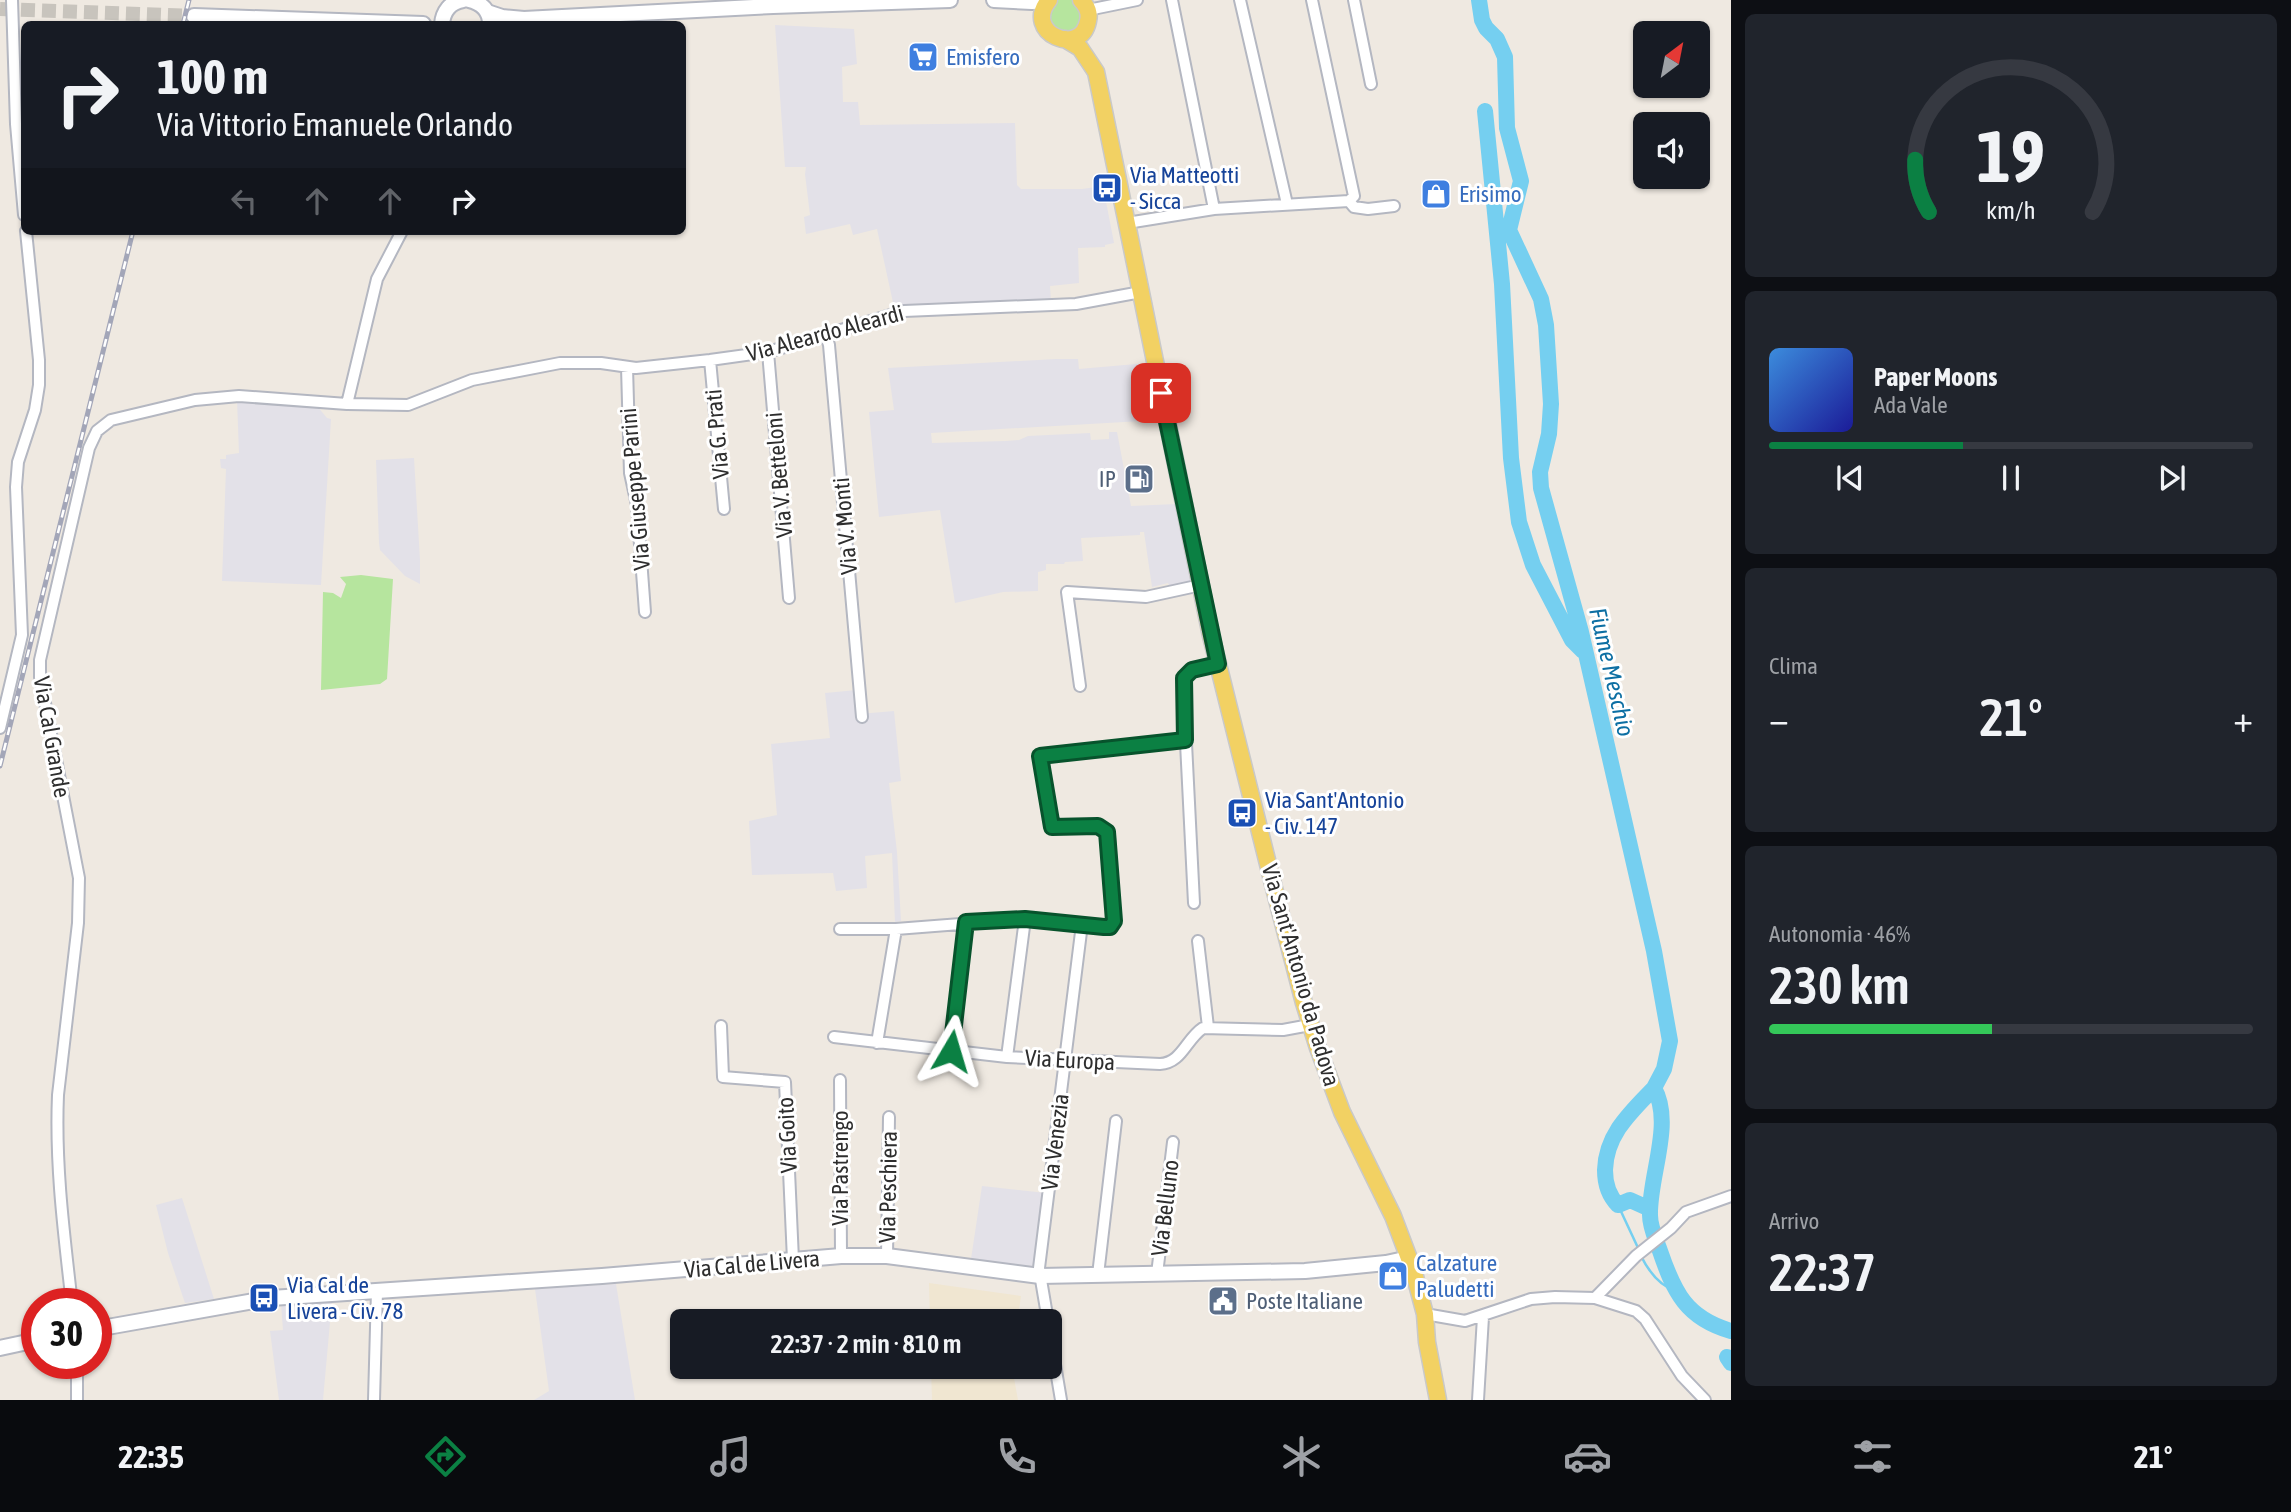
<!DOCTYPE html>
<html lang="it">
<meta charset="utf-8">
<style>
:root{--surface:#171b24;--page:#20242c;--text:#f1f3f6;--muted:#9ea1a6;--line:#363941;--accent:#0b8043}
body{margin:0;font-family:"Asap Condensed",sans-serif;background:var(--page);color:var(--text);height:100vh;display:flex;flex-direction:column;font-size:26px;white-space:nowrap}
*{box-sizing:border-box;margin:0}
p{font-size:23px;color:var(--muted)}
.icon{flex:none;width:38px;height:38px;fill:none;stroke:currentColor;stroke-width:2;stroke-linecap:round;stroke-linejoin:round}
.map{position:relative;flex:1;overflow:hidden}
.panel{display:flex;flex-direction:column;gap:14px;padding:14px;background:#0d0f14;width:560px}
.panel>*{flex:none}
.guide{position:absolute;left:21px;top:21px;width:665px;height:214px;border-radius:10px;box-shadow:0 2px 5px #0004;background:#171b24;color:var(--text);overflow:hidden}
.needle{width:46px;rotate:32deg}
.fabs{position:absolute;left:1633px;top:21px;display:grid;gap:14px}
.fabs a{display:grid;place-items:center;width:77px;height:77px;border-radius:10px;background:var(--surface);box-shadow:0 2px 5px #0004;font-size:35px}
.speed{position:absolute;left:21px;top:1288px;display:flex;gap:14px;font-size:35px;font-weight:700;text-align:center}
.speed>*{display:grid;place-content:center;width:91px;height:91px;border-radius:50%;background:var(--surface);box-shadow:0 2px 5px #0004;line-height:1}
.speed .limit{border:10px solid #d22;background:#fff;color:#111}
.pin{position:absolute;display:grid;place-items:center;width:60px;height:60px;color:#fff;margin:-30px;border-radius:14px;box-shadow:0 4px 10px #0006}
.me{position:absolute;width:77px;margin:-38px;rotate:7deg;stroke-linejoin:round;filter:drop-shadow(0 0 5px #0008)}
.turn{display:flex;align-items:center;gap:24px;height:147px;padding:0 21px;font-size:32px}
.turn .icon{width:91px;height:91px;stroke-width:2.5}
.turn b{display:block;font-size:49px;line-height:60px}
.lanes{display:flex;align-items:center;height:66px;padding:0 21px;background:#0003;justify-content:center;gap:35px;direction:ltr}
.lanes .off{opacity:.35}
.big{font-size:52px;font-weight:600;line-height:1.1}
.panel .widget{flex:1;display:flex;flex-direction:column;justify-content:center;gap:10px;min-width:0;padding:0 24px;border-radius:10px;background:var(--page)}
.panel .dial{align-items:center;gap:0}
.dial svg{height:182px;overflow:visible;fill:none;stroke:var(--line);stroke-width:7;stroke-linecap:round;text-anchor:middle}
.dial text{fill:var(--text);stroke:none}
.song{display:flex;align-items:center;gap:21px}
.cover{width:84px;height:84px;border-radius:10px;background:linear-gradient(135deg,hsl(210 70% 55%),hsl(240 70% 35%))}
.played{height:7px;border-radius:4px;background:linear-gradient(90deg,var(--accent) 40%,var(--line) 40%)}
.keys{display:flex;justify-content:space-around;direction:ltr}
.heat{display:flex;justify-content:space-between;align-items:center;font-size:38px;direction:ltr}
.charge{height:10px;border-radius:5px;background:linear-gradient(90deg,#34c759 46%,var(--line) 0)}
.trip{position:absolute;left:670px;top:1309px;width:392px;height:70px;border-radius:10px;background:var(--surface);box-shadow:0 2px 5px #0004;font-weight:600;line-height:70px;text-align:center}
.tabs{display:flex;height:112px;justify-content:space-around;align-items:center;background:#090b0e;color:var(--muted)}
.tabs .icon{width:49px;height:49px}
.tabs .on{color:var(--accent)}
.tabs b{font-size:32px;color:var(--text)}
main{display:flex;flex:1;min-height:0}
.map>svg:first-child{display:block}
.industrial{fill:#e3e1e8}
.education{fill:#f0e6d1}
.green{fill:#b6e59e}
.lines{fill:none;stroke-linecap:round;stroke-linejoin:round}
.stream{stroke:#75cff0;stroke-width:2.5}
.river{stroke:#75cff0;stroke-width:16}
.secondary-tunnel{stroke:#c8c4bd;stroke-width:14;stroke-dasharray:14 7;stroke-linecap:butt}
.street-casing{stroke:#b4b7c1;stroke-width:14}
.secondary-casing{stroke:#b4b7c1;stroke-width:18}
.primary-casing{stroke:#c9c9c9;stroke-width:19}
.street{stroke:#fff;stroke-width:10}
.secondary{stroke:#fff;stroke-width:14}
.primary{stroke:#f2d163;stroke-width:16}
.rail-casing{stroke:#a3a6b8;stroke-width:5}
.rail{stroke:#fff;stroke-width:2.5;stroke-dasharray:8;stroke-linecap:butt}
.route-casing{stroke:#07532c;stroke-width:18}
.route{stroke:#0b8043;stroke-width:12}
.labels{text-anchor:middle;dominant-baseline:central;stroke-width:6;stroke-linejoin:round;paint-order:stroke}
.shop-label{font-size:23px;fill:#366cbe;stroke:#fff;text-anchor:start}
.transit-label{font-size:23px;fill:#164399;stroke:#fff;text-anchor:start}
.street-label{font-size:23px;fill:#2e2e2e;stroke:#fff}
.service-label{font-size:23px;fill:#4e5e75;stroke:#fff;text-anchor:end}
.water-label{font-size:24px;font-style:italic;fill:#0d6fa3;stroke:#fff}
</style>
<main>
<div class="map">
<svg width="1731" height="1400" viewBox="0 0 1731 1400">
<rect width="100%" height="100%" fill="#efe9e1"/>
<!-- industrial -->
<path class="industrial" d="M775 25 854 29 857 64 842 67 843 102H858L860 125 1015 123 1017 185 1021 189H1082L1103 186 1114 243 1105 245V247L1078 248 1079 283 1050 286 1051 302 894 307 877 229 853 235 850 224 806 234 804 217 810 215 805 174 806 167H785Z
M1056 359H1078L1079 369 1148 363 1159 420 931 433 932 443 1006 441 1019 440 1028 436 1090 433 1091 440 1109 439V432H1117L1131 506 1176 504 1192 586 1171 591 1168 583 1152 587 1144 532H1140V535L1081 538 1083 561 1065 562 1064 564H1046V570L1038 572V591L1003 592 955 603 940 510 879 517 869 412 894 410 888 368Z
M237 400 317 406 327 418 331 419 321 585 222 581 226 469 221 468 220 459H226V455L239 453Z
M414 458 420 560V584L405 576 380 550 379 543 376 460Z
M857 690 859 714 894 711 901 781 889 783 897 852 901 921 895 922 892 853 865 856 867 888 836 891 833 873 752 875 749 821 777 815 771 744 830 738 825 693Z
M982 1186 1046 1193 1035 1263 1032 1266 971 1259Z
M182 1198 214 1299 185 1303 168 1253 156 1205Z
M616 1284 635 1400H534L549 1391 535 1289Z
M332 1300 323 1400H279L270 1331 283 1330 281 1304Z"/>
<!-- education -->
<path class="education" d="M929 1283 1021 1296 1019 1310 1014 1315 1004 1316V1321H930Z
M931 1367H1012L1018 1400H932Z"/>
<!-- green -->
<path class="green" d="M1057 0H1074L1081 6 1083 23 1069 35 1051 28 1048 10Z
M361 575 393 579 387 679 380 684 321 690 323 592 333 593 341 598 346 584 340 577Z"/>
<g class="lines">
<!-- stream -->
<path class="stream" d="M1618 1205 1639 1250
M1641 1256C1648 1270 1660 1286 1676 1291"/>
<!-- river -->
<path class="river" d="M1479 0 1482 20 1486 28 1497 39 1505 57 1507 128 1521 181 1509 230 1541 299 1546 325 1551 404 1549 434 1540 472 1541 488 1581 632 1654 951 1670 1041 1664 1069 1654 1088C1674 1123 1649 1176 1650 1215 1650 1228 1656 1239 1660 1251 1674 1292 1686 1318 1731 1331
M1485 111 1502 284 1511 458 1519 522 1533 565 1572 640 1583 651
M1650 1209 1630 1200 1618 1205C1608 1195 1605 1184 1605 1170 1606 1134 1631 1112 1654 1088
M1727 1357 1731 1363"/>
<!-- secondary-tunnel -->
<path class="secondary-tunnel" d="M0 9 194 16"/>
<!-- street casing -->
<g class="street-casing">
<path id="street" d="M12 0 16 124 24 215
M1172 0 1214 209
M1240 0 1287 204
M1354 0 1371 84
M1088 10 1137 0
M1349 201 1354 207 1368 209 1394 206
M1127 223 1214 209 1349 201 1354 196 1312 0
M826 335 829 345 862 717
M768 352 789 598
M710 360 724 509
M627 367 630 473 637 505 645 612
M347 404 377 279 402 231
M1080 686 1067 592 1146 597 1201 585
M0 728 22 635 16 487 18 462 35 410 39 385V360L26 231
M1194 903 1183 683 1189 671 1218 664
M840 929H896L1025 919 1110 927 1114 921 1109 837C1100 820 1070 827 1052 827L1040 756 1185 740
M1198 941 1208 1027
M721 1026 723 1077 785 1082 793 1260
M834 1037 1007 1057 1160 1064C1182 1063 1186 1039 1203 1028L1283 1030 1310 1025
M877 1043 896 929
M951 1051 966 922
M1007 1057 1025 919
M840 1080 841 1256
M887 1256 889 1117
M1157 1274 1173 1142
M1098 1275 1116 1121
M1595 1298 1636 1311 1645 1319 1682 1376 1705 1400
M72 1304C64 1234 55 1165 58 1095L78 923 79 878 40 677V660L89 448 97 431 111 420 195 400 239 396 347 404 408 405 472 380 560 363H601L636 368 710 360 768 352 904 311 1076 304 1141 292
M1425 1314 1465 1321 1531 1299 1555 1297 1595 1298 1636 1256 1671 1228 1686 1212 1731 1196
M1048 1321 1039 1268 1082 924
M1050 1335 1061 1400
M77 1400V1363
M374 1400 377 1291
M1478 1400 1483 1317"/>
</g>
<!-- secondary casing -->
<g class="secondary-casing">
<path id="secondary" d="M469 0C482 3 490 11 490 24
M994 0 1032 2 1047 0
M487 12 502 17 524 19 773 6 950 0
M194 16 423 24
M442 24C443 12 450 2 463 0
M96 1329 271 1298 602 1276 841 1256H887L1040 1276 1305 1271 1386 1263 1409 1258
M0 1348 37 1340"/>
</g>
<!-- primary casing -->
<g class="primary-casing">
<path id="primary" d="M1049 0C1022 33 1081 58 1088 21 1090 13 1087 6 1081 0
M1065 39 1080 48 1096 72 1211 636 1274 888 1304 1003 1318 1048 1342 1112 1393 1216 1413 1269 1425 1314 1427 1342 1438 1400"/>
</g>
<!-- street -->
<use href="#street" class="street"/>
<!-- secondary -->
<use href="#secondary" class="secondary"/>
<!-- primary -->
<use href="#primary" class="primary"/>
<!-- rail casing -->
<g class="rail-casing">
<path id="rail" d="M183 24 189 0
M0 766 133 231"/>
</g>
<!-- rail -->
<use href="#rail" class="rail"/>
</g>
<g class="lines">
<!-- route casing -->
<g class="route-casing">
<path id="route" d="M951 1051 966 922 1025 919 1104 927H1110L1114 921 1107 832 1098 826 1052 827 1040 756 1185 740 1184 678 1192 670 1218 664 1161 393"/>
</g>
<!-- route -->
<use href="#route" class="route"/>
</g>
<!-- icons -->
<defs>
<g id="supermarket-square" transform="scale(1.575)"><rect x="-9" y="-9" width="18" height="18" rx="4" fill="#3f7fe0" stroke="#fff"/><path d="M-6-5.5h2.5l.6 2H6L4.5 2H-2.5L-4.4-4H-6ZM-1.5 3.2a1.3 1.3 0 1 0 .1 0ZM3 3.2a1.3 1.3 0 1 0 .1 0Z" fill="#fff"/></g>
<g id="bus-square" transform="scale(1.575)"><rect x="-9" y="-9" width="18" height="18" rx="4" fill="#1a4fb4" stroke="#fff"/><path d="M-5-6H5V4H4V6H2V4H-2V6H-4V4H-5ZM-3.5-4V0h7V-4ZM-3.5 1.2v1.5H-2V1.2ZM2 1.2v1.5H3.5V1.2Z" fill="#fff"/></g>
<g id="shop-square" transform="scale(1.575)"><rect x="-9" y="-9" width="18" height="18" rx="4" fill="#3f7fe0" stroke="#fff"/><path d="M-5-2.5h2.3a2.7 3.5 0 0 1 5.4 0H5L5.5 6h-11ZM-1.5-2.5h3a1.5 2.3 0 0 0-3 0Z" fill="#fff"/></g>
<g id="fuel-square" transform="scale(1.575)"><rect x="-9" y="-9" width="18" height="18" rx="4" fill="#5c6f8a" stroke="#fff"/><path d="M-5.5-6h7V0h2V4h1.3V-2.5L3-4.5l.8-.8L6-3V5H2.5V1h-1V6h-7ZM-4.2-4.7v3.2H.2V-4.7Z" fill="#fff"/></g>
<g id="civic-square" transform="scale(1.575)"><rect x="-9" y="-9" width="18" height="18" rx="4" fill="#5c6f8a" stroke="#fff"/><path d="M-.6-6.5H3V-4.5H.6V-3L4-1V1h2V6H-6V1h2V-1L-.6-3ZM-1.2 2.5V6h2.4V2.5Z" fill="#fff"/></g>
</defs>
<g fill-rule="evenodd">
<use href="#supermarket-square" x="923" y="57"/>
<use href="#bus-square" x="1107" y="188"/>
<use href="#shop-square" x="1436" y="194"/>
<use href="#fuel-square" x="1139" y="479"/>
<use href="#bus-square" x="1242" y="813"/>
<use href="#shop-square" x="1393" y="1276"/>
<use href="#bus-square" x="264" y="1298"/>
<use href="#civic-square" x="1223" y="1301"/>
</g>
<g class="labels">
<!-- shop labels -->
<g class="shop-label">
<text x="946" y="57">Emisfero</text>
<text x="1459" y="194">Erisimo</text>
<text x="1416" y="1263">Calzature<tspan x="1416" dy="26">Paludetti</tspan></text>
</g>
<!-- transit labels -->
<g class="transit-label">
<text x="1130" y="175">Via Matteotti<tspan x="1130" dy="26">- Sicca</tspan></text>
<text x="1265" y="800">Via Sant'Antonio<tspan x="1265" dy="26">- Civ. 147</tspan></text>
<text x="287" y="1285">Via Cal de<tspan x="287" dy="26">Livera - Civ. 78</tspan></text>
</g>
<!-- street labels -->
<g class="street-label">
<text transform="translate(825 333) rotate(-15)">Via Aleardo Aleardi</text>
<text transform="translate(717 434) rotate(-95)">Via G. Prati</text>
<text transform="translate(779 475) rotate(-95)">Via V. Betteloni</text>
<text transform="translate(635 489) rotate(-95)">Via Giuseppe Parini</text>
<text transform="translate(845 526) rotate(-95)">Via V. Monti</text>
<text transform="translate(52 737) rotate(80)">Via Cal Grande</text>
<text transform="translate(1301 975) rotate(74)">Via Sant'Antonio da Padova</text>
<text transform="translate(1070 1060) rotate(3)">Via Europa</text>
<text transform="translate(787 1135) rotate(-93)">Via Goito</text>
<text transform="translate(1055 1142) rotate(-83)">Via Venezia</text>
<text transform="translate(840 1168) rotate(-90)">Via Pastrengo</text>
<text transform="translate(888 1187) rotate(-89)">Via Peschiera</text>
<text transform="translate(1165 1208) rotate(-83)">Via Belluno</text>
<text transform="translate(752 1264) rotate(-5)">Via Cal de Livera</text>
</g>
<!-- service labels -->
<g class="service-label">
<text x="1116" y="479">IP</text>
<text x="1246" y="1301" text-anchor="start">Poste Italiane</text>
</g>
<!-- water labels -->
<g class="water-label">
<text transform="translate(1612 672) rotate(77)">Fiume Meschio</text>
</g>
</g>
</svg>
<div class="fabs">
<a><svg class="needle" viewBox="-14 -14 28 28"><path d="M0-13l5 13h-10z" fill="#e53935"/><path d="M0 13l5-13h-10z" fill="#9ea1a6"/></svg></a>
<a><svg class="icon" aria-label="sound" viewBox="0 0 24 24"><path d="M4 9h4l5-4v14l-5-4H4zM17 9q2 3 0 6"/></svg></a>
</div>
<div class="speed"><div class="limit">30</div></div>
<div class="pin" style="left:1161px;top:393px;background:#d93025"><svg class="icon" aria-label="arrive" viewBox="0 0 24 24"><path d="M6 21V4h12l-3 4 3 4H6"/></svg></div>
<svg class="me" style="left:951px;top:1051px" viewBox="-20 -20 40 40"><path d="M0-17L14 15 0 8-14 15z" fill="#0b8043" stroke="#fff" stroke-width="4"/></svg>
<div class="trip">22:37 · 2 min · 810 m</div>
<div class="guide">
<div class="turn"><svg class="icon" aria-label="right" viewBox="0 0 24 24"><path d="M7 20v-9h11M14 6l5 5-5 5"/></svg><div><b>100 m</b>Via Vittorio Emanuele Orlando</div></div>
<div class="lanes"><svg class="icon off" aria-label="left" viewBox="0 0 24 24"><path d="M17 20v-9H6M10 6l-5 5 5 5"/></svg><svg class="icon off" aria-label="ahead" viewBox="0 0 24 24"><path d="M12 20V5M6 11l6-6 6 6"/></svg><svg class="icon off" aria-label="ahead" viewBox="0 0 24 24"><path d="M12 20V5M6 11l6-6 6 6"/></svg><svg class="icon" aria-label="right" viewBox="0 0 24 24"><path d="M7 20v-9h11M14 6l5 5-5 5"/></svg></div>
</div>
</div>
<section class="panel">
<div class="widget dial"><svg viewBox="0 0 100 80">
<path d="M14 69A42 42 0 1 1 86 69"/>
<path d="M14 69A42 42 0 0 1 8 46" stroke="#0b8043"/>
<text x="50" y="56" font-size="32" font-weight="700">19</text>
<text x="50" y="72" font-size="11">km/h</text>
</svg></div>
<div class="widget">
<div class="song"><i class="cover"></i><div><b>Paper Moons</b><p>Ada Vale</p></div></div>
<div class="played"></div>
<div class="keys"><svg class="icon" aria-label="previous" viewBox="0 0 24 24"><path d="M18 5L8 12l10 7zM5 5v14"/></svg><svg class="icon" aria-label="pause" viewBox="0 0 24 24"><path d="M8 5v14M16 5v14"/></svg><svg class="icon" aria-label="next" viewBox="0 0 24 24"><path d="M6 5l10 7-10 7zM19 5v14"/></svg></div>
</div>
<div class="widget"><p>Clima</p>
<div class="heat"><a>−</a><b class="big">21°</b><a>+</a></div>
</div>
<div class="widget"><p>Autonomia · 46%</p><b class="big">230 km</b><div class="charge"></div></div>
<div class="widget"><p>Arrivo</p><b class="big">22:37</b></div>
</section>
</main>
<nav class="tabs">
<b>22:35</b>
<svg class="icon on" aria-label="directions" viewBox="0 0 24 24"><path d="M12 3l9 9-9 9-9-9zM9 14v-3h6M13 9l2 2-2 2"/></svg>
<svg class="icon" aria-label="music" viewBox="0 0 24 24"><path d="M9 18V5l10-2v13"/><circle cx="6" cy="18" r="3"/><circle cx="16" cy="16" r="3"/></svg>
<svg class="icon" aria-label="phone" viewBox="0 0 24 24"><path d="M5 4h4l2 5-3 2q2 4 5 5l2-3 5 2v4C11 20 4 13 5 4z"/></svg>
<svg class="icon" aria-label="climate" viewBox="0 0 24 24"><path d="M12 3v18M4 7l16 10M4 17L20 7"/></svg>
<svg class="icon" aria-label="car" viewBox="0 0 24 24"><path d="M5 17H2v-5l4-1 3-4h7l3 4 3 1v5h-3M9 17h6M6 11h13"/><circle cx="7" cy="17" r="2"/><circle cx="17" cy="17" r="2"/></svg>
<svg class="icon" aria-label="filters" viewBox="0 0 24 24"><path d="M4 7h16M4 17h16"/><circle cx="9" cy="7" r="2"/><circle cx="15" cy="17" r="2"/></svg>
<b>21°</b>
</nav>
